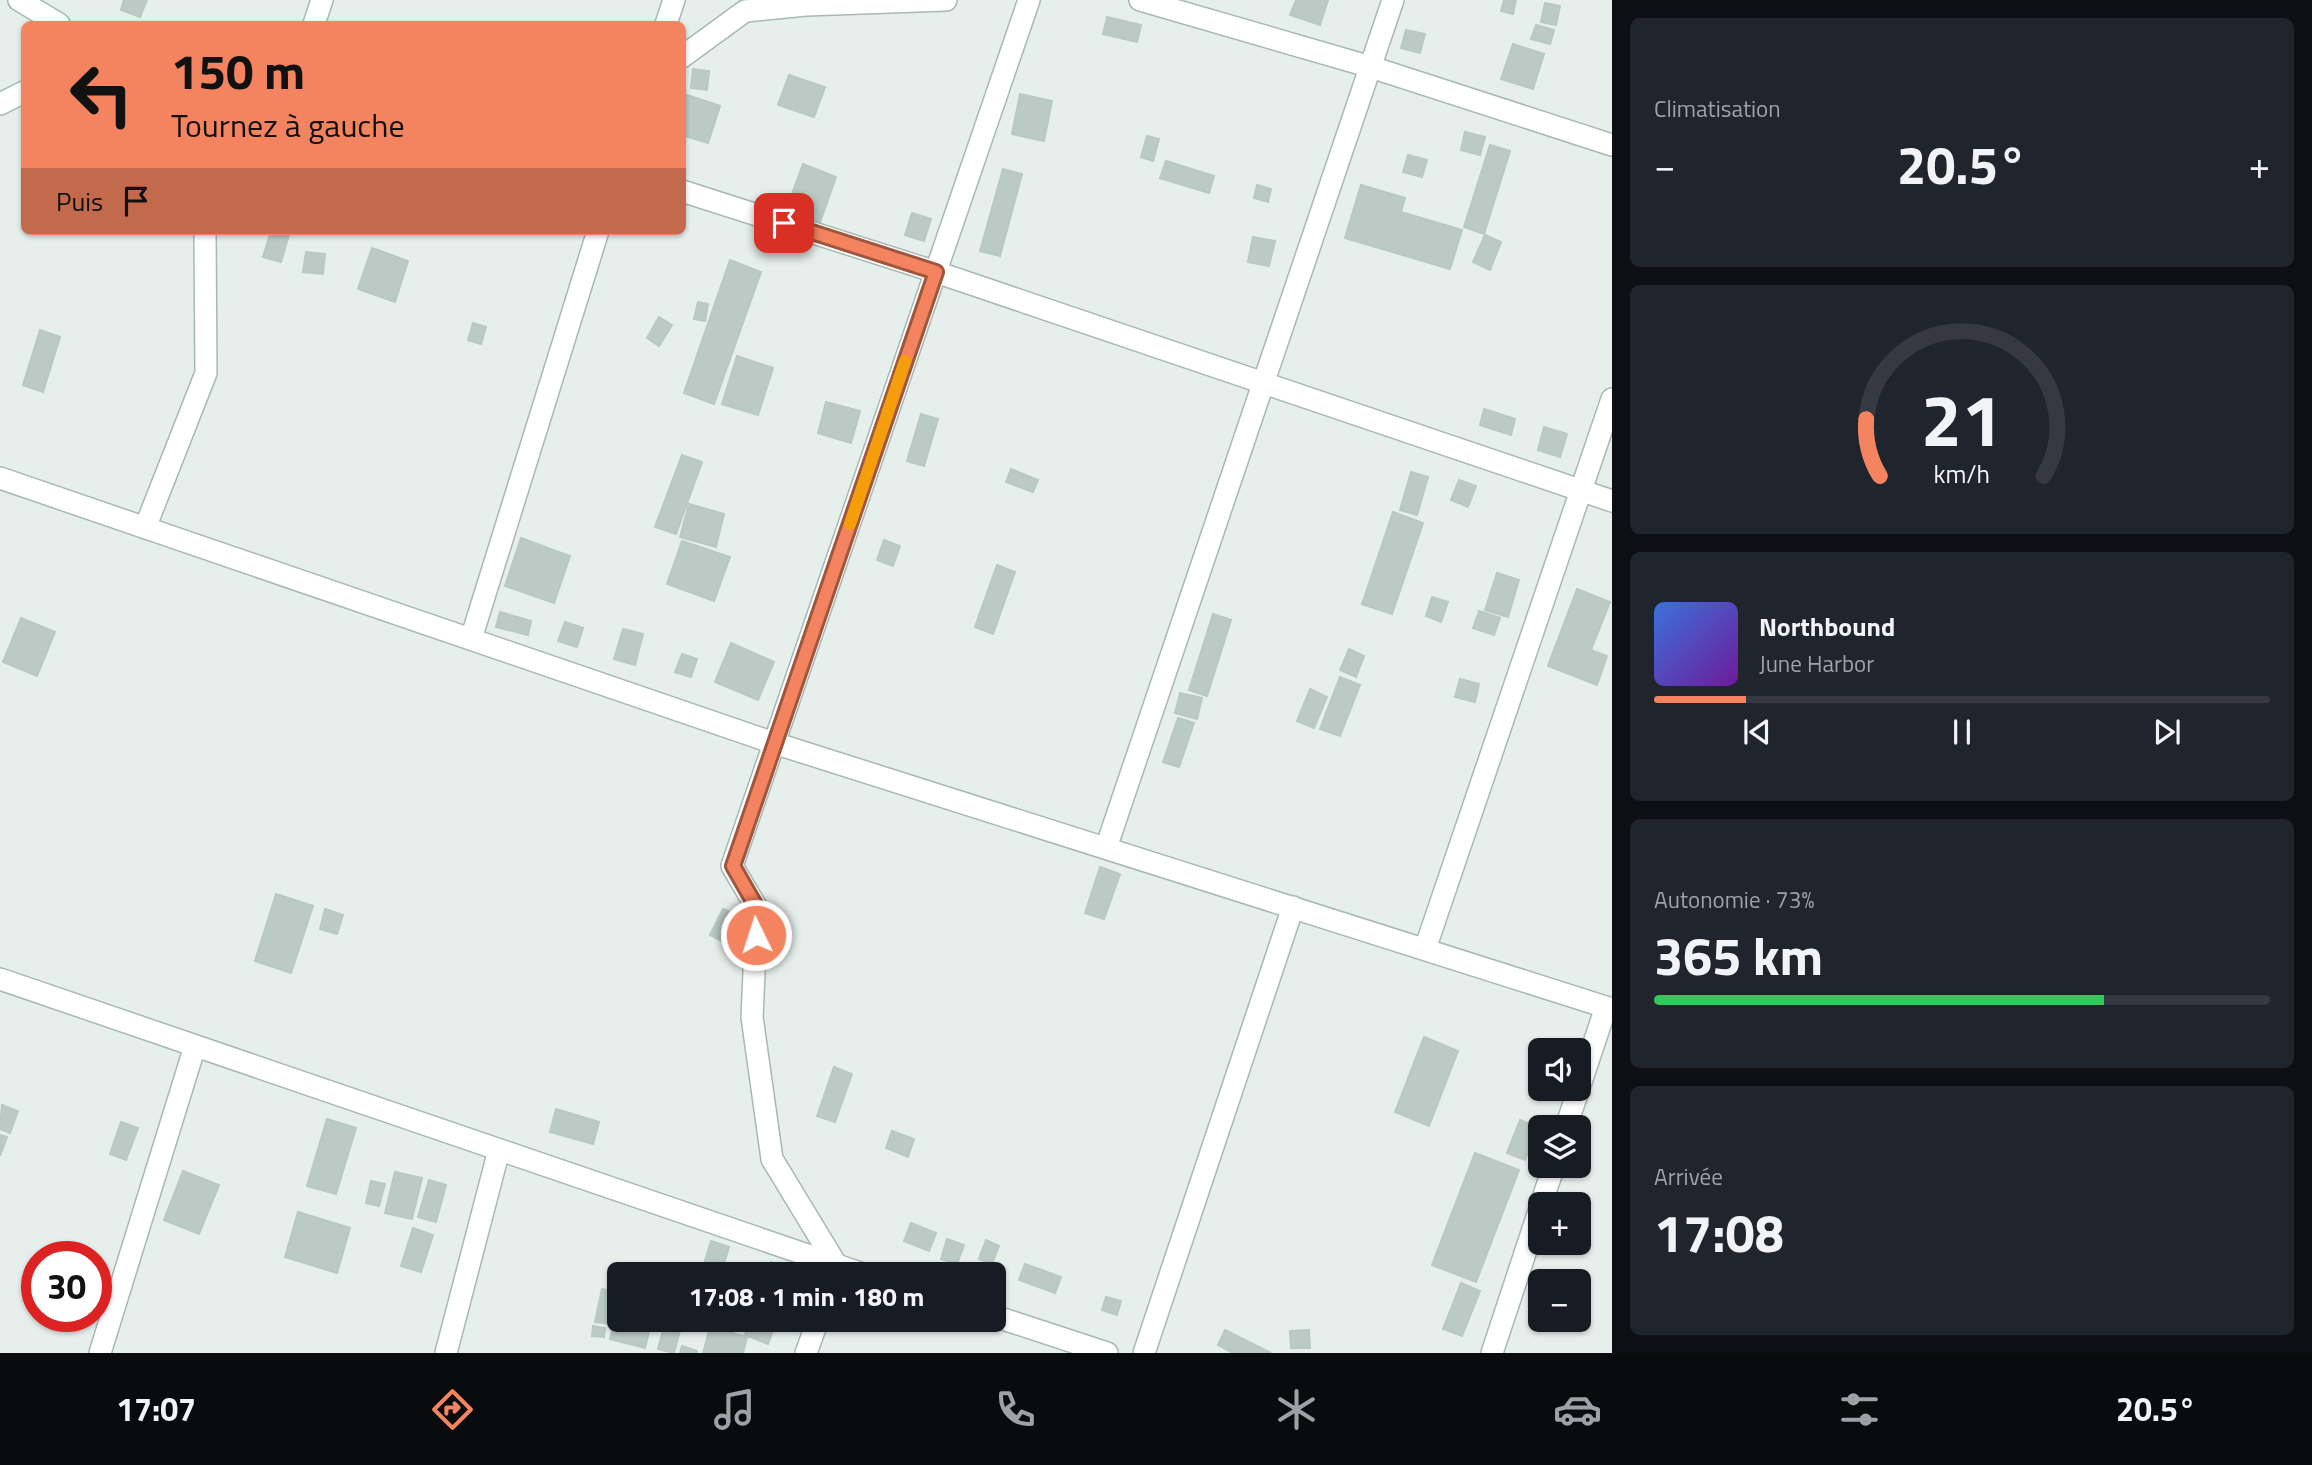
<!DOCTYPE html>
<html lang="fr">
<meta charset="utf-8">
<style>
:root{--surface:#171b24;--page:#20242c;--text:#f1f3f6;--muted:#9ea1a6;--line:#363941;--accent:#f4845f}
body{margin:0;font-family:"Titillium Web",sans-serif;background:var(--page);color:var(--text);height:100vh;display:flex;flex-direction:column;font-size:26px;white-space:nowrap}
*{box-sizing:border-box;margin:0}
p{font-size:23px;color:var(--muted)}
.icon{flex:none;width:38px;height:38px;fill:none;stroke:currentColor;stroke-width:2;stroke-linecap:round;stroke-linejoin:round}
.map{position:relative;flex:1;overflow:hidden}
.sheet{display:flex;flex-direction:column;gap:18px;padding:18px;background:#0d0f14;width:700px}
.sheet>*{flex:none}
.hud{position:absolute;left:21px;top:21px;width:665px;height:214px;border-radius:10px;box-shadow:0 2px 5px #0004;background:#f4845f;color:#111;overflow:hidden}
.controls{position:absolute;left:1528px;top:1038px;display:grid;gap:14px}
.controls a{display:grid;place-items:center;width:63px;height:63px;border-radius:10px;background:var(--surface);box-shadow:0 2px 5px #0004;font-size:35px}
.speed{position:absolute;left:21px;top:1241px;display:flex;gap:14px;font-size:35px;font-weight:700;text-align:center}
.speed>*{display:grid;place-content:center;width:91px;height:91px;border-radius:50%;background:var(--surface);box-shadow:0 2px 5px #0004;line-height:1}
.speed .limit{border:10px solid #d22;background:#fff;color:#111}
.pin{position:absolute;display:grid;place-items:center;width:60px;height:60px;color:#fff;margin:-30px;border-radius:14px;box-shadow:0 4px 10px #0006}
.me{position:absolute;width:77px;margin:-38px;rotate:356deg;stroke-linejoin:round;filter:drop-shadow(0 0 5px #0008)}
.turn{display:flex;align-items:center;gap:24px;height:147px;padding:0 35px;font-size:32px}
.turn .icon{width:91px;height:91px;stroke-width:2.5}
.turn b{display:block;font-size:49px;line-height:60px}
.then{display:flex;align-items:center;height:66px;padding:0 35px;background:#0003;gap:14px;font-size:26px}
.big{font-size:52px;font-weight:700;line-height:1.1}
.sheet .tile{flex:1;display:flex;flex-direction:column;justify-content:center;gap:10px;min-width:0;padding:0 24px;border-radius:10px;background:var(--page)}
.sheet .dial{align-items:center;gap:0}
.dial svg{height:182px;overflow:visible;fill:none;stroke:var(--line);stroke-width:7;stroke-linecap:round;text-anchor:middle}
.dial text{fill:var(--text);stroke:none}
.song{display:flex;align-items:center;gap:21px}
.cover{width:84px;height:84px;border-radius:10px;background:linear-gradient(135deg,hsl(220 70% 55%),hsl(280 70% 35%))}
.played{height:7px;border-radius:4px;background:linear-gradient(90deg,var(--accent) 15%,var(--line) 15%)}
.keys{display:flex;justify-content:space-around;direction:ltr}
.heat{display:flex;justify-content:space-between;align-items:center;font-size:38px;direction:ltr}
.charge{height:10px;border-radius:5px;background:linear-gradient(90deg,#34c759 73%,var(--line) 0)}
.trip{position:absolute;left:607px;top:1262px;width:399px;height:70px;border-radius:10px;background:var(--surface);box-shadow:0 2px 5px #0004;font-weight:700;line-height:70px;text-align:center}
.tab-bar{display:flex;height:112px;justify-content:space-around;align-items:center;background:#090b0e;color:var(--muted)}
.tab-bar .icon{width:49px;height:49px}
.tab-bar .active{color:var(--accent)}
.tab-bar b{font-size:32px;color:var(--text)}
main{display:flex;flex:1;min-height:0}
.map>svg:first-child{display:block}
.building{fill:#bbcac4;stroke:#b8c9c2;stroke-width:2}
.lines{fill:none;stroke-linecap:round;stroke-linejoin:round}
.minor-casing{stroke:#a8b8b2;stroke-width:24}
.minor{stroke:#fff;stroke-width:21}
.route-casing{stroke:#9f563e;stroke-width:18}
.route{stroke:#f4845f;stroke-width:12}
.slow{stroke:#f59e0b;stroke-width:12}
</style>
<main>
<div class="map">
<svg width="1612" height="1353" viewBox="0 0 1612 1353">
<rect width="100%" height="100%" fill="#e6efeb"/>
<!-- building -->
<path class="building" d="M124 0H147L140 17 121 10Z
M1296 0H1328L1320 25 1290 15Z
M1504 0H1516L1513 14 1501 11Z
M1545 3 1560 6 1556 25 1541 22Z
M1107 17 1141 25 1137 42 1103 34Z
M1536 25 1554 30 1550 44 1531 39Z
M1406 30 1425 34 1420 53 1401 48Z
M1513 44 1544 54 1533 89 1501 79Z
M693 69 709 71 707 90 691 88Z
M789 75 825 87 814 117 778 105Z
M684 94 720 106 708 143 682 135V100Z
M1020 94 1052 101 1044 141 1012 134Z
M1465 132 1485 137 1480 155 1461 150Z
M1147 136 1159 139 1153 161 1141 157Z
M1490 145 1510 151 1484 234 1464 227Z
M1408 155 1427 160 1422 177 1403 172Z
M1166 161 1214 176 1209 193 1160 178Z
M803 164 836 177 819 225 785 213Z
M1003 169 1022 174 1000 256 980 251Z
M1257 185 1271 189 1268 202 1254 198Z
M1361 185 1405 198 1401 212 1462 230 1450 269 1345 238Z
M912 213 931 219 924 241 905 235Z
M271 231H290L281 262 263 257Z
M1485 235 1501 242 1490 270 1473 262Z
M1253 237 1275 241 1269 266 1248 262Z
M372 248 408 261 395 302 358 289Z
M306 252 325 254 323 274 303 272Z
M730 260 761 272 714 404 684 393Z
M698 302 708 304 705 321 694 319Z
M659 317 672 325 659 346 647 338Z
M473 323 486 327 481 344 468 340Z
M40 330 60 337 43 392 23 385Z
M737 356 773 368 758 415 722 404Z
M826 402 860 411 851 443 818 433Z
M1484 409 1515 419 1511 435 1480 425Z
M921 414 938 419 924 466 907 461Z
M1544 427 1567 434 1560 457 1538 450Z
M682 455 702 462 676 534 655 527Z
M1011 469 1038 480 1033 492 1006 482Z
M1411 472 1428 477 1417 515 1400 510Z
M1459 480 1476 486 1468 507 1451 500Z
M689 504 724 514 716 547 680 537Z
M1393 512 1423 523 1392 614 1362 604Z
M521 538 570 556 554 603 505 586Z
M884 540 900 546 893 566 877 560Z
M682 541 730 557 714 601 667 584Z
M997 565 1015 572 993 634 975 627Z
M1497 573 1519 580 1508 617 1485 610Z
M1577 589 1610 602 1591 650 1607 656 1597 685 1548 666Z
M1432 597 1448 602 1441 622 1426 616Z
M1479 611 1500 618 1494 635 1473 628Z
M500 612 531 621 528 635 496 627Z
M1213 614 1231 620 1207 696 1189 690Z
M21 618 55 632 37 676 3 662Z
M565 622 583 628 577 647 558 641Z
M623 629 643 634 635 665 614 659Z
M731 643 774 662 758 700 715 682Z
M1349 649 1364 656 1356 677 1340 670Z
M682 654 697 659 691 677 675 672Z
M1340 677 1360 685 1340 736 1320 729Z
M1460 679 1479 684 1475 702 1455 697Z
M1310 689 1327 697 1314 728 1297 721Z
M1180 693 1202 698 1197 719 1175 713Z
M1178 718 1194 723 1179 767 1163 762Z
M1100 867 1120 874 1104 919 1085 913Z
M276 894 313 906 291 973 255 961Z
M325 909 343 915 337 934 320 929Z
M723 909 739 916 726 943 710 935Z
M1424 1037 1458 1051 1429 1126 1395 1112Z
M834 1067 852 1074 835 1122 817 1116Z
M2 1105 18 1111 10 1133 0 1129Z
M556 1109 599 1122 593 1144 550 1132Z
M327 1119 356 1128 336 1194 307 1186Z
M1520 1120 1537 1127 1525 1160 1507 1153Z
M121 1122 138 1128 126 1160 110 1154Z
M892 1131 914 1139 908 1157 886 1148Z
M0 1135 7 1137 0 1156Z
M1475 1153 1519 1170 1476 1282 1432 1265Z
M183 1171 219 1185 199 1234 164 1220Z
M395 1172 422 1178 412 1219 385 1213Z
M429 1180 446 1185 436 1222 418 1217Z
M371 1181 385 1184 379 1206 366 1203Z
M298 1212 350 1228 337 1273 285 1257Z
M911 1223 936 1233 929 1251 904 1241Z
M413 1228 433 1235 421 1272 401 1266Z
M947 1239 964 1245 957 1264 941 1259Z
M986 1240 999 1246 992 1264 979 1259Z
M711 1241 729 1247 721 1274H701Z
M771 1262 794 1270 793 1274H767Z
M1025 1264 1061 1277 1055 1293 1019 1280Z
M1461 1283 1480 1291 1462 1336 1443 1329Z
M602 1289 616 1292 610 1324 595 1322Z
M1106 1297 1121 1301 1117 1315 1102 1310Z
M617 1310H620V1320H652L645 1348 610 1339Z
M666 1320H683L674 1353 658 1349Z
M750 1320H777L768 1344 745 1335Z
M593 1326 605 1328 604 1337 592 1336Z
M710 1327 747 1337 743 1353H703Z
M1225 1330 1271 1353H1233L1218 1345Z
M1309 1330 1310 1348H1291L1290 1331Z
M682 1346 697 1351V1353H680Z"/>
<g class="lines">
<!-- minor casing -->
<g class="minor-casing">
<path id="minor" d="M19 0 59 24
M1140 0 1371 67 1612 145
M314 24 322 0
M666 24 674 0
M682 57 745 11 806 5 946 0
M0 104 24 92
M682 191 936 272 1612 501
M0 478 774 743 1612 1009
M145 528 206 373 205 231
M471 639 598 231
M1106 848 1393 0
M1425 949 1612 399
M0 979 863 1274
M1566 1127 1606 1007
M1541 1204 1554 1166
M834 1274 837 1266 772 1159 752 1017 757 908 732 866 1029 0
M994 1316 1107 1353
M100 1353 195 1046
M446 1353 499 1150
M806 1353 818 1320
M1144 1353 1293 907
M1492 1353 1540 1208"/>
</g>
<!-- minor -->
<use href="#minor" class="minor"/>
</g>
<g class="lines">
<!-- route casing -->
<g class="route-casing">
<path id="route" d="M756 935 757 908 733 866 936 272 784 223"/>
</g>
<!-- route -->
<use href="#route" class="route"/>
<!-- slow -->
<path class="slow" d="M850 524 905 361"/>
</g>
</svg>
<div class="controls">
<a><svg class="icon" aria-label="sound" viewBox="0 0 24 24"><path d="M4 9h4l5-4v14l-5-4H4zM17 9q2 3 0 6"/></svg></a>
<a><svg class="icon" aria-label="layers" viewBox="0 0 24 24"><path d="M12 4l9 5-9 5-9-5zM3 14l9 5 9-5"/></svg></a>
<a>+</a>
<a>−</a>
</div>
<div class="speed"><div class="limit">30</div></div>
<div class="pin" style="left:784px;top:223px;background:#d93025"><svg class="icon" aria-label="arrive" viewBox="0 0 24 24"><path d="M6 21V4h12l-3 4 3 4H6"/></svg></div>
<svg class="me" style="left:756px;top:935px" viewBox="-20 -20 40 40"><circle r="17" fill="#f4845f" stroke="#fff" stroke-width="3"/><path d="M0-11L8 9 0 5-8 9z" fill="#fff"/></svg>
<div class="trip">17:08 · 1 min · 180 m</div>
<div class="hud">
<div class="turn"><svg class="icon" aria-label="left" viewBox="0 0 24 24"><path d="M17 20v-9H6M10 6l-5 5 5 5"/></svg><div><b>150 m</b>Tournez à gauche</div></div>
<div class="then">Puis<svg class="icon" aria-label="arrive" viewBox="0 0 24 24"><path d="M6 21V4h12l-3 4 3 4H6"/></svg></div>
</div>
</div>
<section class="sheet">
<div class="tile"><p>Climatisation</p>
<div class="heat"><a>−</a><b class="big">20.5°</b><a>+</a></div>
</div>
<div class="tile dial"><svg viewBox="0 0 100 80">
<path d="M14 69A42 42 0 1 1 86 69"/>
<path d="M14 69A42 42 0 0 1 8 44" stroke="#f4845f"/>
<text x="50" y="56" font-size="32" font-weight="700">21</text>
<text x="50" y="72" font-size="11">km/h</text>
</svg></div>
<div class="tile">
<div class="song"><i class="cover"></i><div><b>Northbound</b><p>June Harbor</p></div></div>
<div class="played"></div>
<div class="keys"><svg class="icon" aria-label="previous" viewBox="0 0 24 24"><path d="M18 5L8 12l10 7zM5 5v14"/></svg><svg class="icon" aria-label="pause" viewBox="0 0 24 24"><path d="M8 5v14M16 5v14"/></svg><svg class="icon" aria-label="next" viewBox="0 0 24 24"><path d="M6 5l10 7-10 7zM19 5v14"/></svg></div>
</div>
<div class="tile"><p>Autonomie · 73%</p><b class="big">365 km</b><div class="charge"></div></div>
<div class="tile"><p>Arrivée</p><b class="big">17:08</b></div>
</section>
</main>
<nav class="tab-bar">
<b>17:07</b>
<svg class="icon active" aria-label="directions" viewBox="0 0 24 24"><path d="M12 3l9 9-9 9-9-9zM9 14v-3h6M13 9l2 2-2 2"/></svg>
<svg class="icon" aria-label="music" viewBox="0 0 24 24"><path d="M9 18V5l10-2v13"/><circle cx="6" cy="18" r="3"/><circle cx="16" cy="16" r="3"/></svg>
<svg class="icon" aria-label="phone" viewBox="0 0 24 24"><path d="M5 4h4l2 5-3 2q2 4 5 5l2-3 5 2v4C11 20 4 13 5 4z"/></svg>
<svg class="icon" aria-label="climate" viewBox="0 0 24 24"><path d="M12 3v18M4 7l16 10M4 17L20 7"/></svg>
<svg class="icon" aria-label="car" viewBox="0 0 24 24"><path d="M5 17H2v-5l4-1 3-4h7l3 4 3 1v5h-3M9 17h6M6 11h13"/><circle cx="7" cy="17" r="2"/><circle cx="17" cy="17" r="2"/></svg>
<svg class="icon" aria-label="filters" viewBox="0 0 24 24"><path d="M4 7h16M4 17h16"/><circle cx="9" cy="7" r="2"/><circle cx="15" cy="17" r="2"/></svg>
<b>20.5°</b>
</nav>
